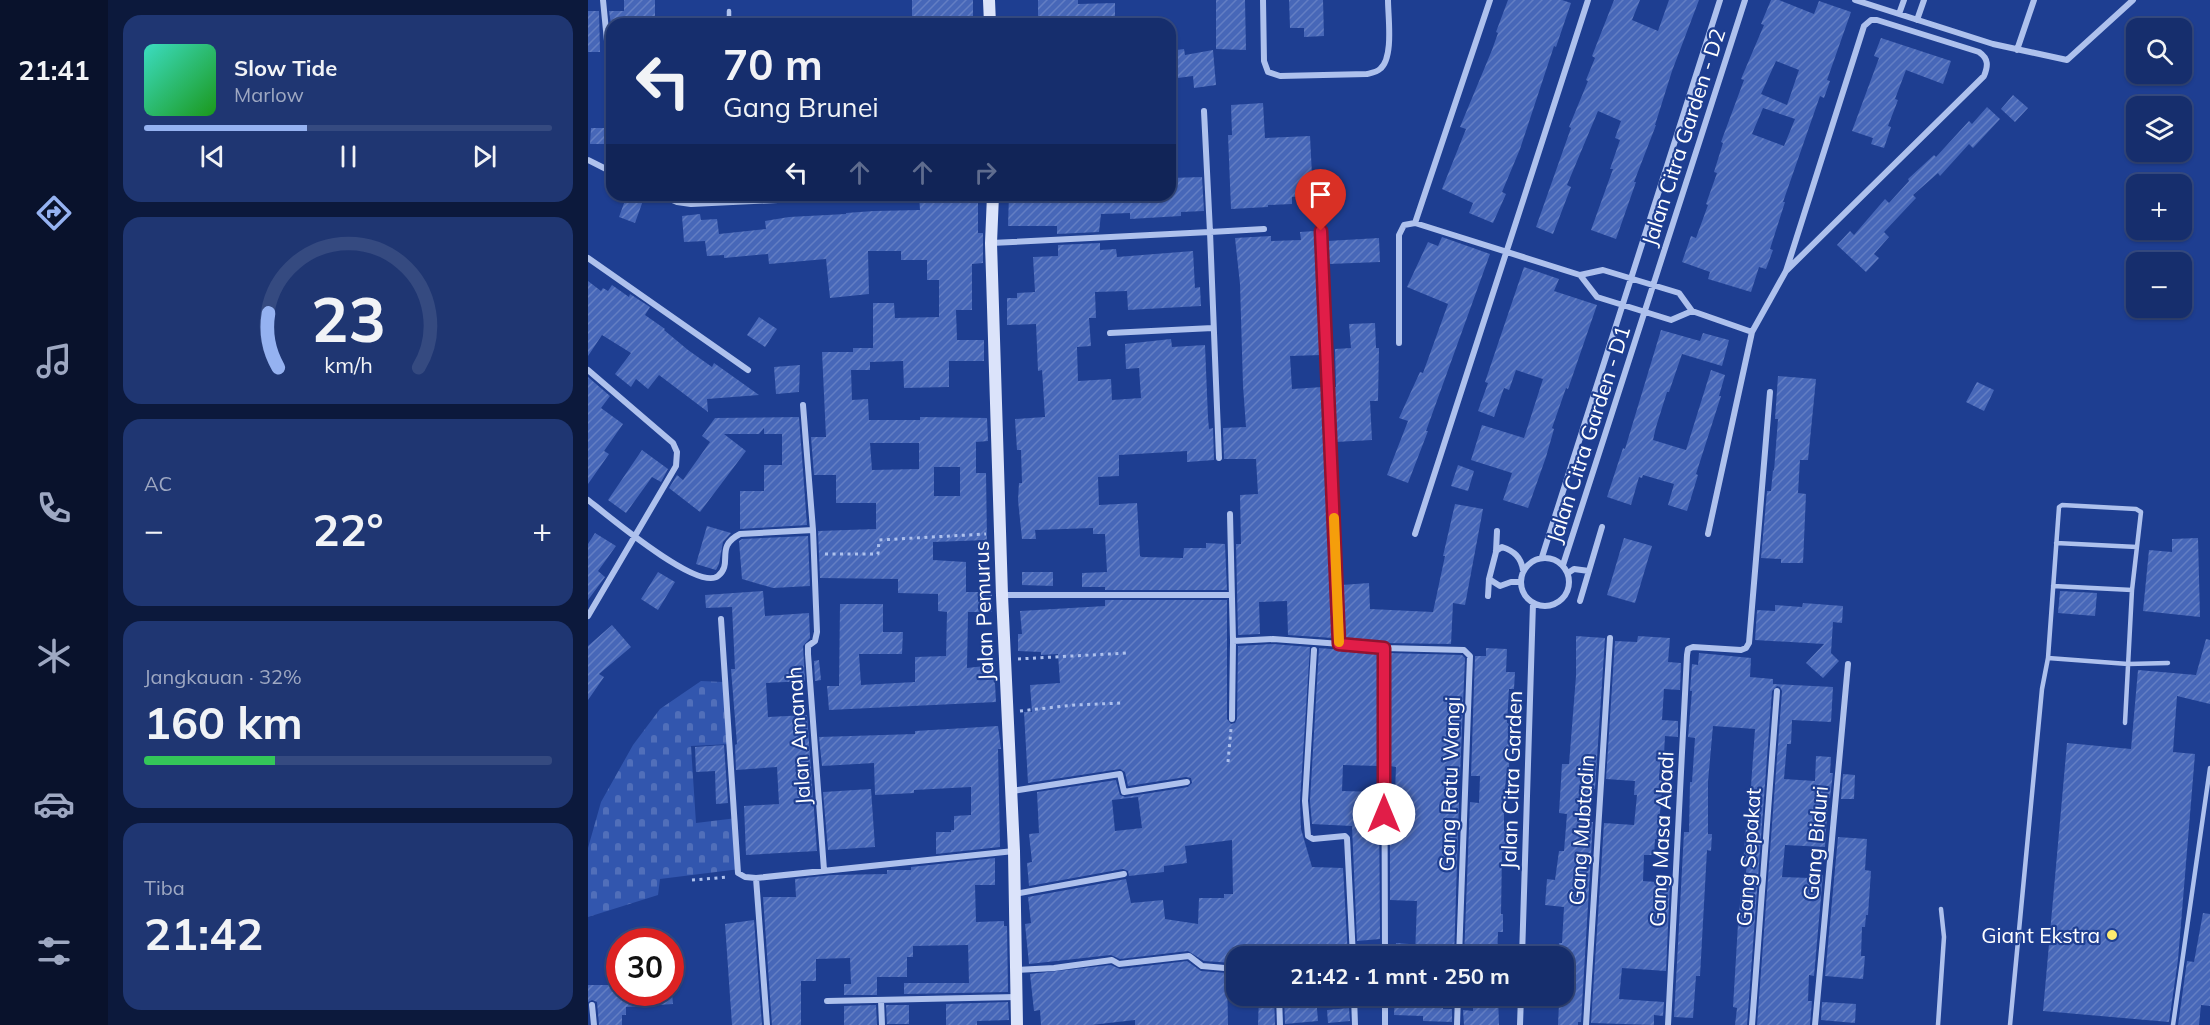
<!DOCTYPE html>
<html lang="id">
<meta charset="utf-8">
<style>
:root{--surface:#162e6d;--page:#1f3672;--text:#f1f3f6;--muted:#9ea8c2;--line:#354a80;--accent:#95b2f1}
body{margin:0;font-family:Mulish,sans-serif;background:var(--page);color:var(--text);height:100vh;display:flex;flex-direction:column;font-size:22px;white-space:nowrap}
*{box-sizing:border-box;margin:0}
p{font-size:20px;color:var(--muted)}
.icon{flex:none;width:33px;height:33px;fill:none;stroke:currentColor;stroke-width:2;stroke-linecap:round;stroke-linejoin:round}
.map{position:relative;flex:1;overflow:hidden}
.drawer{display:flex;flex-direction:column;gap:15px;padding:15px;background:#0c193c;width:480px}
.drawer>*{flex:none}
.guide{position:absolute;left:18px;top:18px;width:570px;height:183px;border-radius:18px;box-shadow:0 2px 4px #0004,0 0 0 2px var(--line);background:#162e6d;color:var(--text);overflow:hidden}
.buttons{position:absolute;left:1538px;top:18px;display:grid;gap:12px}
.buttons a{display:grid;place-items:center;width:66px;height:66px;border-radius:12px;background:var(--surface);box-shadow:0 2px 4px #0004,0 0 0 2px var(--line);font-size:30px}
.speed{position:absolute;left:18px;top:928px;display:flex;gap:12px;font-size:30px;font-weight:700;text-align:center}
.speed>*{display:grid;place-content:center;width:78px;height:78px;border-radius:50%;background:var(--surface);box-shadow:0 2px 4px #0004,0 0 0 2px var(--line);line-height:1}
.speed .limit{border:9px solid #d22;background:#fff;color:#111}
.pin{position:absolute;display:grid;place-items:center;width:51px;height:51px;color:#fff;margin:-62px -26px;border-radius:50% 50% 50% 0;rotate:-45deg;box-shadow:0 0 6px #0007}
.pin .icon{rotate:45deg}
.me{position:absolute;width:66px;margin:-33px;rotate:0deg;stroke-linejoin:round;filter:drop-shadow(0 0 4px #0008)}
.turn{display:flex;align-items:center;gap:21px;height:126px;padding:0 18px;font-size:27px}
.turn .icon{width:78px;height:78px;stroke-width:2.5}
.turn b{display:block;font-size:42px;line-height:51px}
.lanes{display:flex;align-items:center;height:57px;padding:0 18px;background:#0003;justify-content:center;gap:30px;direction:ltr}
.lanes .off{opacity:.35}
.big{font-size:45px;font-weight:700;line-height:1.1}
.drawer .card{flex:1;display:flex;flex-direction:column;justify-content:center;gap:9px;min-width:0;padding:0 21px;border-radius:18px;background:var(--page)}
.drawer .dial{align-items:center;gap:0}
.dial svg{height:156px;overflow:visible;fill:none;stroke:var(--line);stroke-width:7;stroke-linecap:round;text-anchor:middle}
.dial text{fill:var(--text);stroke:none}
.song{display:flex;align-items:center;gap:18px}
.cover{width:72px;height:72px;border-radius:9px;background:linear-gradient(135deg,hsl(170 70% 55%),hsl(120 70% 35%))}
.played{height:6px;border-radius:3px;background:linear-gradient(90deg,var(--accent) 40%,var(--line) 40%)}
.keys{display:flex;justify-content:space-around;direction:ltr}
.heat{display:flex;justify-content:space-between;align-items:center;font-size:33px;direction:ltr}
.charge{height:9px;border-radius:4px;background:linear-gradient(90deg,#34c759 32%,var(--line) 0)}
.trip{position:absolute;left:638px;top:946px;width:348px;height:60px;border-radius:18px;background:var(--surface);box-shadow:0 2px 4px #0004,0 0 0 2px var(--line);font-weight:700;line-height:60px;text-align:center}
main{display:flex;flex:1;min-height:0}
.tab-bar{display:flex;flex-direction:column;width:108px;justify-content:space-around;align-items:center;background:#09122c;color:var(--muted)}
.tab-bar .icon{width:42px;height:42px}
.tab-bar .current{color:var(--accent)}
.tab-bar b{font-size:27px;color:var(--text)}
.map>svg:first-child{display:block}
.cemetery{fill:url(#cemetery-stones)}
.building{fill:url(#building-hatch);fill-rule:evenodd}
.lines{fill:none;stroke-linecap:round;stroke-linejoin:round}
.path{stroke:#aec1ed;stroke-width:3;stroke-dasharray:3 4.5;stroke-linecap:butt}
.lane{stroke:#aec1ed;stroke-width:4.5}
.street{stroke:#aec1ed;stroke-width:6}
.secondary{stroke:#dbe3fa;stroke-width:12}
.route-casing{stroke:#92132f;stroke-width:15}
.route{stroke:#e11d48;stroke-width:10}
.slow{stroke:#f59e0b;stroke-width:10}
.poi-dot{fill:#fcea6e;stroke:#1e3e91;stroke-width:2}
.labels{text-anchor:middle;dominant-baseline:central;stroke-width:4.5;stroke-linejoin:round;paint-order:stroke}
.street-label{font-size:21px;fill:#fff;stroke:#1e3e91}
.poi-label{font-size:21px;fill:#fff;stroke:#1e3e91;text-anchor:end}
</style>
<main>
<nav class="tab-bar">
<b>21:41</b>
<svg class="icon current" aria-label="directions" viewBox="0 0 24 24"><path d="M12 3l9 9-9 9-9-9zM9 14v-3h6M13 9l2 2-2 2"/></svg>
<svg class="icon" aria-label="music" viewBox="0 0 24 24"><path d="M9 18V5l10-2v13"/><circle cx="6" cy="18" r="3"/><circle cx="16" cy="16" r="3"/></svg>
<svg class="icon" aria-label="phone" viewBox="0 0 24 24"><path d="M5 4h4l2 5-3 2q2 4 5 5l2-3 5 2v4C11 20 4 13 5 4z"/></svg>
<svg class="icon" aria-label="climate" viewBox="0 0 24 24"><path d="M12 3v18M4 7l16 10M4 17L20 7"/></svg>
<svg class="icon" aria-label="car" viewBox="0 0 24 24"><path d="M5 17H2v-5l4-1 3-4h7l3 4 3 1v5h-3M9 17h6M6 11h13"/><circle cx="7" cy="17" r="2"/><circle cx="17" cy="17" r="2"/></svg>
<svg class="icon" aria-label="filters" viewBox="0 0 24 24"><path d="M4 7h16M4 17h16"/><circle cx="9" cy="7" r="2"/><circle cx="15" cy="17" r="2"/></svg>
</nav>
<section class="drawer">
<div class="card">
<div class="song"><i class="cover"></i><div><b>Slow Tide</b><p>Marlow</p></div></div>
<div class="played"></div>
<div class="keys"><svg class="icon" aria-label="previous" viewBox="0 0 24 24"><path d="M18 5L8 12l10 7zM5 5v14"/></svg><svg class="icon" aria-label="pause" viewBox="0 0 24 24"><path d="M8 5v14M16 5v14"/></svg><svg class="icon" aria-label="next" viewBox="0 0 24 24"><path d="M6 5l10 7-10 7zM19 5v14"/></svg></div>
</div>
<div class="card dial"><svg viewBox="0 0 100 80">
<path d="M14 69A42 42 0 1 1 86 69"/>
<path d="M14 69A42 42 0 0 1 9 41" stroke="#95b2f1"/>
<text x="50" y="56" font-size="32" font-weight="700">23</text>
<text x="50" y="72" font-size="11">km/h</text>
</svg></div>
<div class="card"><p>AC</p>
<div class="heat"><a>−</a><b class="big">22°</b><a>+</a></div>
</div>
<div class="card"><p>Jangkauan · 32%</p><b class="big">160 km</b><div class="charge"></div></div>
<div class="card"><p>Tiba</p><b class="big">21:42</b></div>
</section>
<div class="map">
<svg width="1622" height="1025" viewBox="0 0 1622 1025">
<defs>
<pattern id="cemetery-stones" width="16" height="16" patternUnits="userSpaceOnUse" patternTransform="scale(1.5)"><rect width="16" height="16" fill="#3256ae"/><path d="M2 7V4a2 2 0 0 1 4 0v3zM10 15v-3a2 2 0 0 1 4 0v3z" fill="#516fba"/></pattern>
<pattern id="building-hatch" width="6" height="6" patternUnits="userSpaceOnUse" patternTransform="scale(1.5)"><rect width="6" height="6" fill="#4767b8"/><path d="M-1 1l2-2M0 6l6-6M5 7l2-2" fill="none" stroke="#637ec3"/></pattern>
</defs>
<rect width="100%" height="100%" fill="#1e3e91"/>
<!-- cemetery -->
<path class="cemetery" d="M113 681 135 682 143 744 103 746 108 823 149 818 152 869 72 879 70 895 0 917V848L13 802 45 745 72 709Z"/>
<!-- building -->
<path class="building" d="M36 0H67V24H23L21 11H36Z
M324 0H385V16H374V24H331V17H324Z
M450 0H490V4L527 3V16L450 18Z
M628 0H657L658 50 628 49Z
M701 0H735L736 36 716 37V28H702Z
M920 0H974L983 3 968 47 966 46 932 149 914 192 918 194 905 223 881 213 885 203 854 189 878 129 872 127 904 50 910 33 908 32Z
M1026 0H1052L1044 20 1070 31 1081 0H1111L1084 71 1067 125H1068L1046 182H1048L1028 239 1003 230 1025 169H1022L1032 140 1027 138 1033 121 1010 111 979 185 983 187 965 234 948 227 983 128 981 127 1000 81 998 80 1007 58 1004 56Z
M1183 0H1191L1226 14 1231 1 1263 12 1239 80 1242 81 1236 98 1232 96 1195 202H1197L1182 249 1185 250 1178 269 1171 267 1163 292 1120 279 1122 272 1094 262 1103 236 1108 238 1120 205 1118 204 1129 173 1126 172 1135 143 1133 142 1156 80 1153 79 1176 25 1173 24ZM1188 61 1211 70 1199 105 1173 94ZM1175 108 1207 119 1196 146 1164 134Z
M0 11H11L12 52H0Z
M1293 38 1363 61 1355 84 1318 70 1307 99 1310 100 1300 126 1303 127 1296 148 1283 144 1285 138 1264 131 1291 58 1286 56Z
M596 49 597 55 625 50 628 85 606 88 605 76 582 79V51Z
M1425 95 1440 108 1427 122 1413 109Z
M675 103 677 138 722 136 725 195 704 197V204L680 205V207L643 209 640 135H644L643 105Z
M1399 107 1412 119 1385 148 1381 144 1352 176 1350 173 1325 195 1328 198 1296 232 1301 237 1286 254 1291 258 1278 272 1249 245 1262 231 1266 235 1297 199 1301 203 1321 181 1320 179 1346 155 1348 157 1381 121 1384 124Z
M3 128H21L20 144H2Z
M614 177 616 211 593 212V216L542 219V213L513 214 511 232 469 234V226H420L421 195H582V178Z
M39 195H57L47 223 31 217Z
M390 195V233H395V263L384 264V310H368L369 340H396V361H361V387L316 388 315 361 282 362V370H263L264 400 280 399 281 420H332V417L399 418 400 441 388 442V473H398L399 540 345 542V560L378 562V592H404V612H380L379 668 406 665 408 702 241 710 239 686H251L252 604H295V632H315L314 654H271L273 685 327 682V657L358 656 359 612 350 611V594L310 593V579L232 578 230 531 288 529V503H248V475H226L223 437H238L234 352H265V348H285V303H306L307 318 351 317V280H339V260H313V251H280L281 294 242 298 238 259 181 264 180 254 136 258V255L119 256 117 241 96 242 94 216 112 214 113 220 129 219 131 234 178 229 177 221 201 217 258 214V213L286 211 332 210 331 196ZM282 443H331V469L284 470ZM346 467H372V496H346Z
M727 231 733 355 702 356 704 389 735 387 745 638 700 635 699 601 671 602 672 634 650 635 648 544H653L652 495 670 494 668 459H636L635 428 658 427 655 386 652 284 647 238 683 236V241L713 240 712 232Z
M854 237 902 254 838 431H840L820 483 799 475 820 421 811 418 832 372 835 373 860 304 819 287 840 242 850 246Z
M791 238 792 262 740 264 739 241Z
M512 243V250L528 249 529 257 605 251 607 288 612 287 613 306 540 310 539 291 507 292 508 318H501L503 346 489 347 490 381 523 379 524 400 553 398 551 368 538 369 537 344 583 339 584 347 617 345 620 418 621 429 625 428 626 460 599 462V451L531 455V476L510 477 511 505 549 503 552 556 554 557 595 558 596 548H618V543L637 544 639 590H517V587H494V573L519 572 517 534H505V528L447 530 448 539H434L430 500 431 483H434L433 450H429L427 419 457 417 454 370 450 371 448 324 419 325V298H429V293L447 292 445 257 470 256V245Z
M936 267 971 279 966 291 1009 305 980 389 978 388 964 428 966 429 958 457 940 508 915 500 924 473 883 460 894 425 936 438 955 379 928 370 921 390 916 388 906 417 890 411 900 383 897 382Z
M0 281 13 291 15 288 20 291 24 285 41 297 42 294 62 307 57 315 77 329 76 330 100 350 124 367 126 363 171 395 119 399 120 412 71 375 60 389 48 379 43 387 27 374 43 353 14 335 0 356Z
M171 317 189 329 177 347 159 335Z
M787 323 788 348H791L790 401H782L784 440 747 442 745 387H748L747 349 763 348 761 324Z
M1073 330 1112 341 1115 333 1141 340 1134 366 1094 354 1081 392H1079L1068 427 1065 440 1098 450 1123 370 1137 375 1131 396H1133L1108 474 1110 475 1099 511 1080 505 1086 484 1055 475 1054 478 1051 477 1043 505 1019 497 1035 448 1037 449Z
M212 365 211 392 188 394 186 367Z
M1190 376 1228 379 1220 460H1212L1210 493 1218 494 1215 563H1193V559L1173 558 1179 491H1183L1185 470 1186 471 1190 419H1187Z
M0 377 22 396 13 408 35 424 16 451 21 454 0 484Z
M1389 382 1406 390 1396 411 1378 402Z
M211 417 219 525 152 529V491H176V465H194V434H176V428L171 434H136L158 451 112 512 81 488 89 475 95 480 122 442 114 436 127 418Z
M54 450 80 469 73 482 64 477 38 513 20 500Z
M870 465 886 471 880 491 863 486Z
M867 504 895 509 877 605 865 603 863 644 796 643 756 639 754 585 781 583 782 609 845 612 857 556H855Z
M119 526 143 533 135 542 131 564 128 570 108 564Z
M7 533 28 546 10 571 17 577 0 600V544Z
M220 536 222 586 185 588 154 579 151 541 154 539Z
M1036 538 1064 546 1047 603 1019 595Z
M1610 538 1612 617 1555 611 1561 550 1584 552V539Z
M70 572 87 582 70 610 53 599Z
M434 572H465V586L434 585Z
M175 591 177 616 221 613 222 638 215 646 217 681 178 683 180 717 219 715 229 851 158 855 156 806 191 804 189 767 148 770 147 745 149 744 143 669H147L144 607 118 608 117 595Z
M1472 591 1509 593 1507 616 1470 613Z
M517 600H639V719L643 724 647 723 649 719 650 646 685 644 722 647 712 801 713 829 724 867 755 868 760 957H648V963H645L616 961 600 951 532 959 523 955 441 964 437 924 443 923 440 897 538 879 543 903 575 900 577 919 610 924 611 898H636V894H645L644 840 597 846 599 863 576 866V872L541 876 540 871 535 869 441 886 439 863 444 862 441 834 451 833 449 792 528 780 532 795 537 797 600 787 604 783 603 778 598 777 540 786 537 772 532 769 440 783 436 712H444L442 685 472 683 470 654 453 655V652L430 651V634H434L432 611 517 606ZM550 797 554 828 527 831 524 800Z
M1215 603 1255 606 1254 623 1245 622 1243 653 1251 661 1235 678 1218 663 1236 644 1167 640 1169 610 1187 611V605L1214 607Z
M24 625 43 647 11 674 16 677 0 700V646Z
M988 636 1017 638 1007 789H1004L1002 822H1005L993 1022H990V1025H970L971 1004 973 996H975L976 960 975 957H970L971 943H974L976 907 957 905 959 879 967 880 971 851H976L979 814 971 813 974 764H981L988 676Z
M1050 636 1082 638 1080 662 1093 663 1092 690 1076 689 1074 720 1090 721V737L1077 736 1076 754H1073L1071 780 1075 781 1071 823H1074L1073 840 1067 839 1066 855H1056L1055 881 1082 883 1078 971 1034 968 1031 999 1076 1002 1075 1016 1066 1015V1025L1003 1023 1016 823 1046 825 1049 795H1046L1047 781 1018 779 1027 641 1049 642Z
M1618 639 1622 640V704L1589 696 1585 752 1607 754 1590 960 1581 1022 1455 1011 1479 743 1543 749 1550 670 1608 675Z
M731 648 791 653V766L755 765 754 791 791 792 792 939 769 941 764 826 724 824 722 801Z
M898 648 919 649 918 672H927L926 689H921L919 723H922L921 770H919L916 797V831H919V852H914L913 914H915V932H910L909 957H876L882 802 891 803 892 776H883L887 656H898Z
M801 653 874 655 877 658 872 776 867 775 865 802H871L866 957 827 956 829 901 802 900V793H807L808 767 802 766Z
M1111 653 1163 658 1162 677 1185 679V684L1245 687 1243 722 1204 720 1203 744H1199L1196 779 1227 781 1228 756 1243 757 1242 773H1245L1242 798H1240L1237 847 1197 845 1194 877 1223 878V874L1235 875 1226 976 1221 975 1220 1001H1224L1222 1025H1169L1194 691 1192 687 1189 686 1184 691 1159 1025H1147L1149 1008 1145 1007 1150 924 1153 893H1156L1159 863H1155L1159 815H1161L1167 729 1125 726 1120 782V834H1124L1123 851 1119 850 1112 976H1108L1105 1018 1086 1017 1096 832H1101L1102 782H1104L1107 738 1100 737 1104 691H1102L1104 664 1110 665Z
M231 660 233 680 227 681 226 661Z
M410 726 413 749H410L412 847 348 854V832H363V830H366V816L383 815V787L326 790V793L287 795 286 763 234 766 231 737 327 734V731Z
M136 745 140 803 128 804 127 771 108 772 107 747Z
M1255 774 1267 775 1266 799H1253Z
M283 789 287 847 240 850 235 792Z
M1250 837 1279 839 1277 870 1283 871 1280 915H1278L1277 927H1274L1273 956H1277L1275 979 1237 976Z
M407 858V885H387L388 922 416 921V926H419L420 992 316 994V983H381L380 945 325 946V957H319V977H289V995H256V984H263L262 958 228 959V981H213V1025H184L175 897H208L207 879 244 875 299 874V870H323V867Z
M1615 913 1622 914V1006L1613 1005 1611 1025H1590L1599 961 1606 962Z
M166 920 174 1025H144L137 924Z
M808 943 821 944V957H807Z
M599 961 613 971 639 973 640 1025H547V1020L503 1025H453L452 1010 446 1011 442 974 523 965 532 969Z
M0 985H32V993H84L85 1004 38 1007V1015H34V1025H11L9 1002 4 1000 0 1002Z
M671 996H686L687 1025H670Z
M696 996H728L730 1021 697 1024Z
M807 996H856L855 1009H864V1022L835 1021V1016L806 1015Z
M885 996H910L911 1025H876L875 1010 885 1011Z
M420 1002 421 1020 389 1021V1025H358V1004Z
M1234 1002 1268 1004 1267 1023 1233 1020Z
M288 1005 289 1025H256V1006Z
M298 1005H321V1024H299Z
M761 1008 762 1021 740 1023 739 1010Z"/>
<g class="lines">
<!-- path -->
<path class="path" d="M237 554H290L291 540 398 534
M430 659 539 653
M432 711 486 705 535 703
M640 762 643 729
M104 880 141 877"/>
<!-- lane -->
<path class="lane" d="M141 11V24
M1468 543 1549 547
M1465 586 1544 590
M1460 658 1471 507 1474 505 1548 509 1553 512 1544 590 1537 723
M1350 1025 1356 937 1353 909
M1422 1025 1454 689 1460 658 1540 664 1580 663
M1585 1025 1622 768"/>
<!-- street -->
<path class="street" d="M15 0 24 92
M675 0 676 61 680 72 692 76 779 74C783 73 789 72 792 69 806 58 800 17 800 0
M1267 0 1405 44 1479 60 1545 0
M1311 14 1316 0
M1329 20 1336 0
M1429 50 1446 0
M0 160 24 172
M73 195 89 202 103 204 297 195
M732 208 751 644 796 648 797 957
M827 223 902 0
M403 243 622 232 616 111
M0 258 160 370
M1015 270 1091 293 1104 311 1083 320 1009 297 992 275Z
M1104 311 1164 332
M522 333 625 328
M811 343V235L816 225 827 223 992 275
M0 370 85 443 89 452 88 466 0 616
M215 405 225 530 229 632 227 641 220 646V654L236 870
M631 458 622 232 676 229
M0 500C18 514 110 592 130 576 146 563 126 547 152 534L225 530
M642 514 645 641 685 639 753 644
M827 534 1000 0
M1120 534 1164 332 1198 271 1276 26 1283 20H1289L1391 52C1401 59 1400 66 1396 76L1198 271
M908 551 914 547C926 551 933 557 935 570
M954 557 1132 0
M933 582a24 24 0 1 1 48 0a24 24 0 1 1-48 0Z
M975 565 1157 0
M980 573 986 569 1001 571
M901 579 912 586 923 582H932
M414 595H643
M900 596 901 579 908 552 909 531
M992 601 1014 527
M133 619 150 873 157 877 168 878 426 851
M796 648 876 650 882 656 871 957
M726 650 717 801 720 836 725 839 757 836 759 838 765 957
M644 719 645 641
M424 791 532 774 536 792 599 782
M168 878 179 1025
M427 894 536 874
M934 957 945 603
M427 970 466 968 524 960 531 964 601 956 614 966 648 969
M691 996 692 1025
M766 996 767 1025
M797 996V1025
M293 1000 294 1025
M239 1001 429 997
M4 1005 6 1025
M869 1025 870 996
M932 1025 933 996
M998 1025 1022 638
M1080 1025 1099 655 1100 649 1105 647 1153 650 1158 648 1161 643 1182 392
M1164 1025 1189 691
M1227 1025 1260 664"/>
<!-- secondary -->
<path class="secondary" d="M401 0 402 24
M405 195 403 243 414 595 426 851 429 1025"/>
</g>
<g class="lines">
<!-- route casing -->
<g class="route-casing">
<path id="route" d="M733 231 751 644 796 648V814"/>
</g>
<!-- route -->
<use href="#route" class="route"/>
<!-- slow -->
<path class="slow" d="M746 518 751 642"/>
</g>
<!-- markers -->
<circle class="poi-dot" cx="1524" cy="935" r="6"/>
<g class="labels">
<!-- street labels -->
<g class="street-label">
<text transform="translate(1095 137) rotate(-72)">Jalan Citra Garden - D2</text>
<text transform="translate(1000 434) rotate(-72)">Jalan Citra Garden - D1</text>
<text transform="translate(395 611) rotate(-92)">Jalan Pemurus</text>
<text transform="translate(210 736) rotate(-94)">Jalan Amanah</text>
<text transform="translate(923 780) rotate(-88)">Jalan Citra Garden</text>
<text transform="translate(861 784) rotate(-88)">Gang Ratu Wangi</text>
<text transform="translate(993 830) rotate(-86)">Gang Mubtadin</text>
<text transform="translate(1073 839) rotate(-87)">Gang Masa Abadi</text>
<text transform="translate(1227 843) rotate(-85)">Gang Biduri</text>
<text transform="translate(1160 857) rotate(-86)">Gang Sepakat</text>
</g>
<!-- poi labels -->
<g class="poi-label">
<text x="1512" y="935">Giant Ekstra</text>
</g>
</g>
</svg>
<div class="buttons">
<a><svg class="icon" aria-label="search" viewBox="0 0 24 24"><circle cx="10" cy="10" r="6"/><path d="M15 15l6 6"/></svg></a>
<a><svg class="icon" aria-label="layers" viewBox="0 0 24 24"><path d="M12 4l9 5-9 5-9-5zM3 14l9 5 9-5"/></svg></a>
<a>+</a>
<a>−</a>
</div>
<div class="speed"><div class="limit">30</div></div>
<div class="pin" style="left:733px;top:231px;background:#d93025"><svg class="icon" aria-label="arrive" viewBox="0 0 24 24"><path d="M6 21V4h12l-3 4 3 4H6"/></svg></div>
<svg class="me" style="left:796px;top:814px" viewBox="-20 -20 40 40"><circle r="19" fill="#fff"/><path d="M0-13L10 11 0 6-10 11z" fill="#e11d48"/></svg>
<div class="trip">21:42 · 1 mnt · 250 m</div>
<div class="guide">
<div class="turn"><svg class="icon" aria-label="left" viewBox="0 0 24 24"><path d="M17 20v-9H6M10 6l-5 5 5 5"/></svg><div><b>70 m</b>Gang Brunei</div></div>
<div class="lanes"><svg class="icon" aria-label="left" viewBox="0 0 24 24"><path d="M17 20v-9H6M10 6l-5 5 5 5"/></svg><svg class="icon off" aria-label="ahead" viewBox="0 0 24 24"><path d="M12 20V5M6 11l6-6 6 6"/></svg><svg class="icon off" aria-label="ahead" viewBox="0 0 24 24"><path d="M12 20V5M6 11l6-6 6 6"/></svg><svg class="icon off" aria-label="right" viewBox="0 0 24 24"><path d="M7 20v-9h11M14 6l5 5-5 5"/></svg></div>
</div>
</div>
</main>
